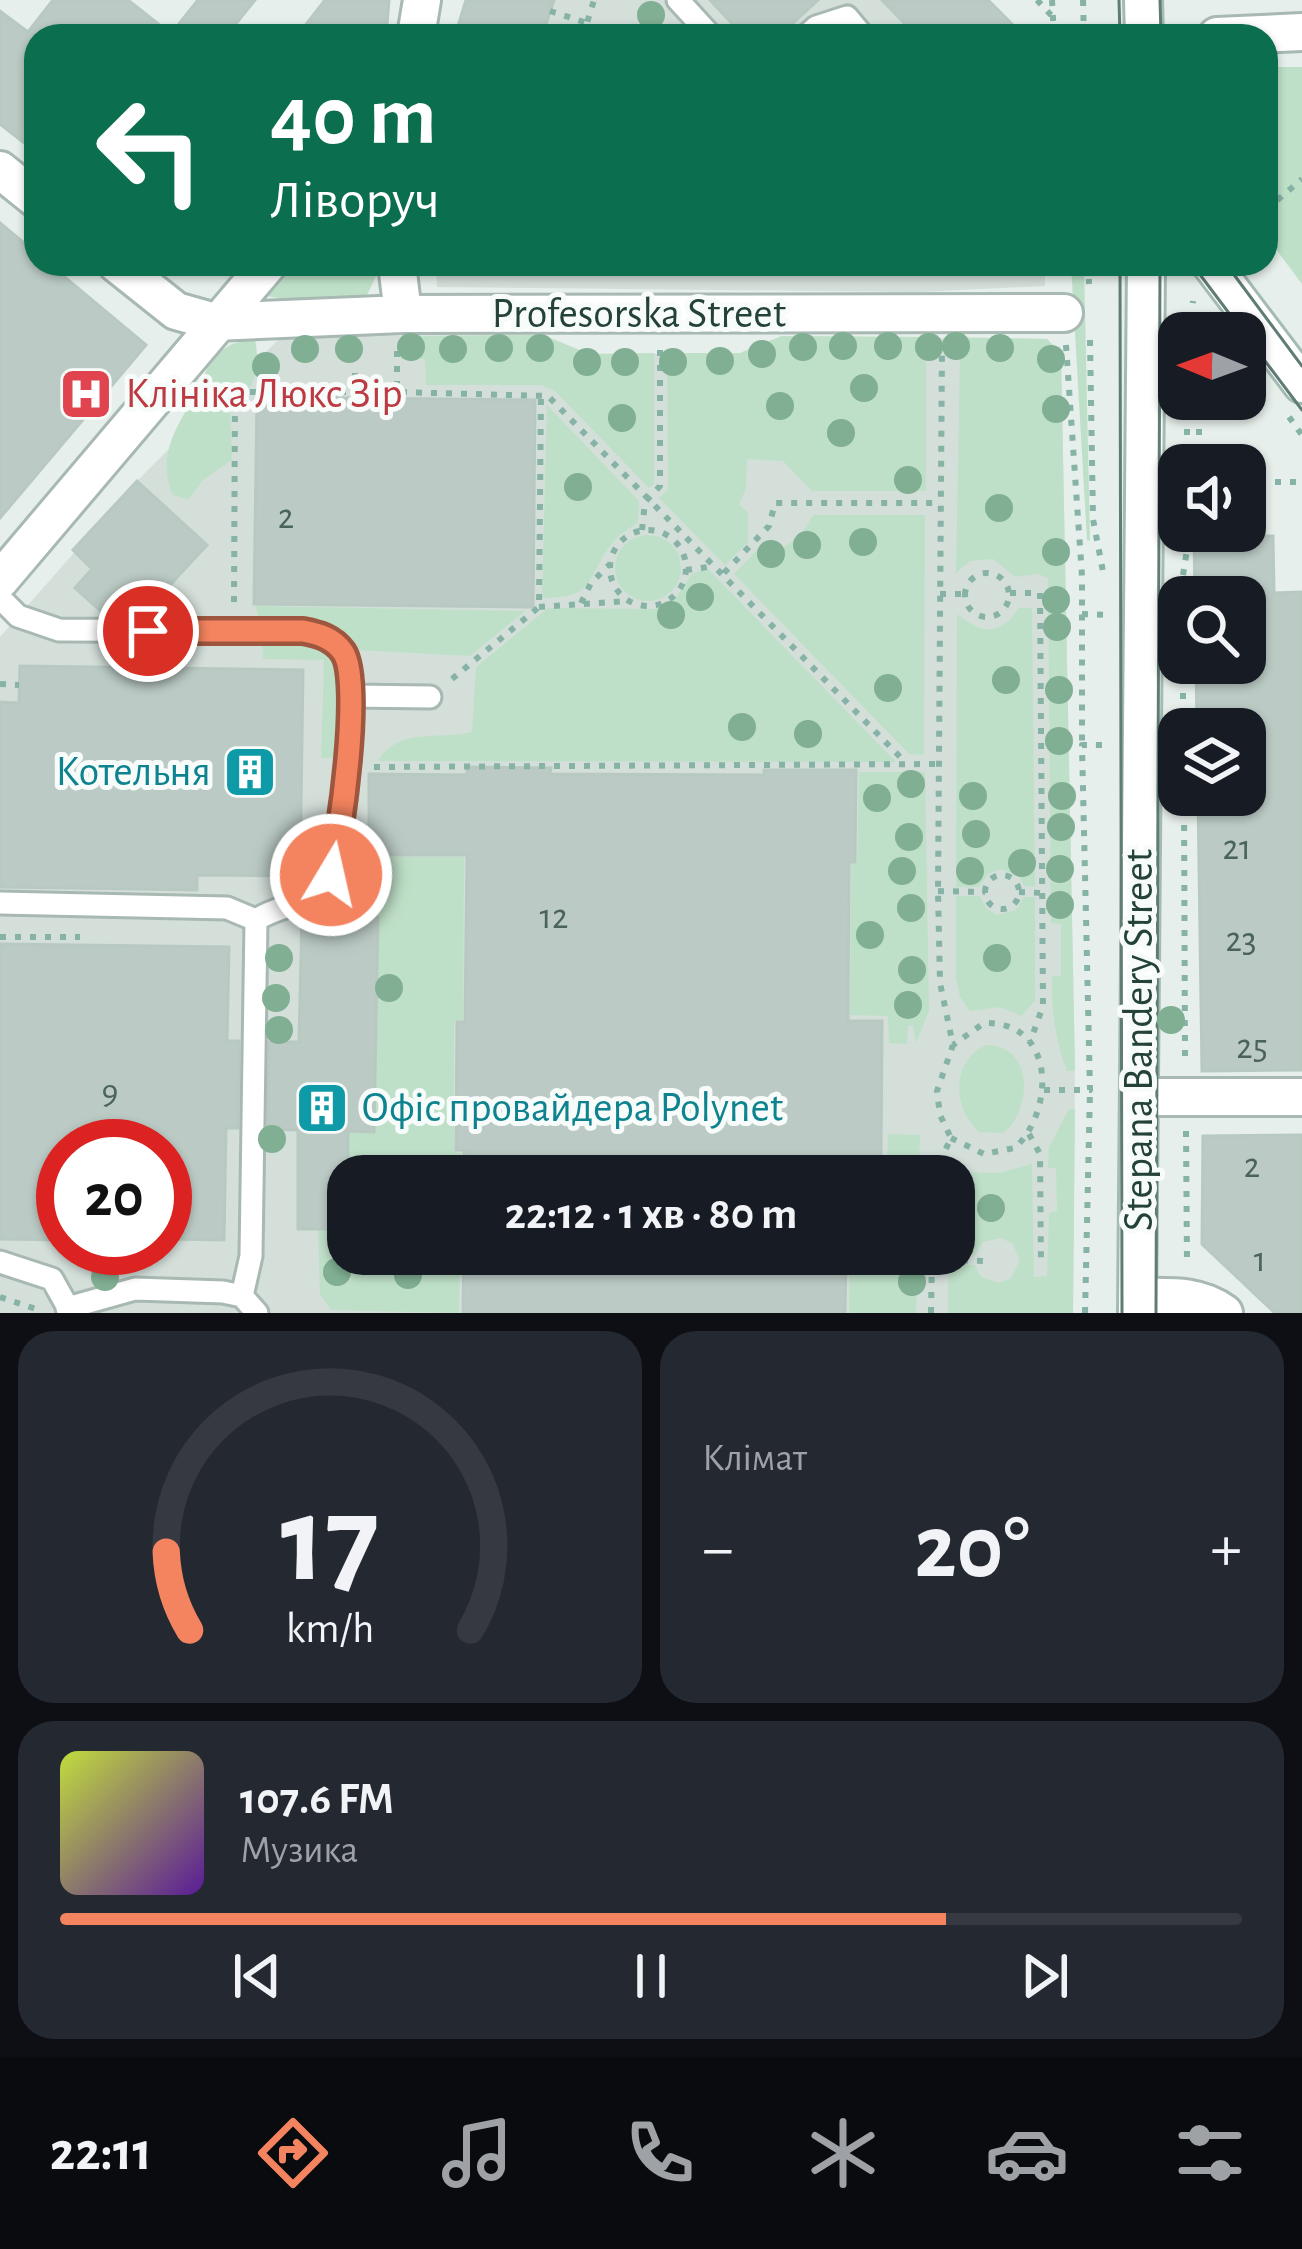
<!DOCTYPE html>
<html lang="uk">
<meta charset="utf-8">
<style>
:root{--surface:#171b24;--page:#242831;--text:#f1f3f6;--muted:#9ea1a6;--line:#363941;--accent:#f4845f}
body{margin:0;font-family:"Alegreya Sans",sans-serif;background:var(--page);color:var(--text);height:100vh;display:flex;flex-direction:column;font-size:45px;white-space:nowrap}
*{box-sizing:border-box;margin:0}
p{font-size:39px;color:var(--muted)}
.icon{flex:none;width:66px;height:66px;fill:none;stroke:currentColor;stroke-width:2;stroke-linecap:round;stroke-linejoin:round}
.map{position:relative;height:1313px;overflow:hidden}
.panel{display:flex;flex-direction:column;gap:18px;padding:18px;background:#0d0f14;flex:1}
.panel>*{flex:none}
.guide{position:absolute;left:24px;top:24px;width:1254px;height:252px;border-radius:36px;box-shadow:0 3px 9px #0004;background:#0b6e4f;color:#fff;overflow:hidden}
.needle{width:78px;rotate:271deg}
.controls{position:absolute;left:1158px;top:312px;display:grid;gap:24px}
.controls a{display:grid;place-items:center;width:108px;height:108px;border-radius:24px;background:var(--surface);box-shadow:0 3px 9px #0004;font-size:60px}
.speed{position:absolute;left:36px;top:1119px;display:flex;gap:24px;font-size:60px;font-weight:700;text-align:center}
.speed>*{display:grid;place-content:center;width:156px;height:156px;border-radius:50%;background:var(--surface);box-shadow:0 3px 9px #0004;line-height:1}
.speed .limit{border:18px solid #d22;background:#fff;color:#111}
.pin{position:absolute;display:grid;place-items:center;width:102px;height:102px;color:#fff;margin:-51px;border:6px solid #fff;border-radius:50%;box-shadow:0 3px 12px #0007}
.me{position:absolute;width:132px;margin:-66px;rotate:9deg;stroke-linejoin:round;filter:drop-shadow(0 0 9px #0008)}
.turn{display:flex;align-items:center;gap:42px;height:252px;padding:0 48px;font-size:54px}
.turn .icon{width:156px;height:156px;stroke-width:2.5}
.turn b{display:block;font-size:84px;line-height:102px}
.big{font-size:90px;font-weight:700;line-height:1.1}
.panel .card{flex:1;display:flex;flex-direction:column;justify-content:center;gap:18px;min-width:0;padding:0 42px;border-radius:36px;background:var(--page)}
.panel .dial{align-items:center;gap:0}
.dial svg{height:312px;overflow:visible;fill:none;stroke:var(--line);stroke-width:7;stroke-linecap:round;text-anchor:middle}
.dial text{fill:var(--text);stroke:none}
.song{display:flex;align-items:center;gap:36px}
.cover{width:144px;height:144px;border-radius:18px;background:linear-gradient(135deg,hsl(70 70% 55%),hsl(270 70% 35%))}
.played{height:12px;border-radius:6px;background:linear-gradient(90deg,var(--accent) 75%,var(--line) 75%)}
.keys{display:flex;justify-content:space-around;direction:ltr}
.heat{display:flex;justify-content:space-between;align-items:center;font-size:66px;direction:ltr}
.panel .tiles{flex:1;display:grid;gap:18px;grid-template-columns:1fr 1fr}
.card:last-child{grid-column:span 2}
.trip{position:absolute;left:327px;top:1155px;width:648px;height:120px;border-radius:36px;background:var(--surface);box-shadow:0 3px 9px #0004;font-weight:700;line-height:120px;text-align:center}
.menu{display:flex;height:192px;justify-content:space-around;align-items:center;background:#090b0e;color:var(--muted)}
.menu .icon{width:84px;height:84px}
.menu .selected{color:var(--accent)}
.menu b{font-size:54px;color:var(--text)}
.map>svg:first-child{display:block}
.built{fill:#d4dfda;fill-rule:evenodd}
.green{fill:#bfe0c8}
.building{fill:#bbcac4;stroke:#b8c9c2;stroke-width:3}
.lines{fill:none;stroke-linecap:round;stroke-linejoin:round}
.lane-casing{stroke:#a8b8b2;stroke-width:27}
.street-casing{stroke:#a8b8b2;stroke-width:42}
.secondary-casing{stroke:#a4bbb3;stroke-width:42}
.path{stroke:#86b3a5;stroke-width:6;stroke-dasharray:6 9;stroke-linecap:butt}
.lane{stroke:#fff;stroke-width:21}
.street{stroke:#fff;stroke-width:36}
.secondary{stroke:#fff;stroke-width:36}
.tram{stroke:#5f7d75;stroke-width:3}
.tree{fill:#80af93}
.route-casing{stroke:#9f563e;stroke-width:30}
.route{stroke:#f4845f;stroke-width:21}
.labels{text-anchor:middle;dominant-baseline:central;stroke-width:10;stroke-linejoin:round;paint-order:stroke}
.number-label{font-size:36px;fill:#4a645c}
.street-label{font-size:42px;fill:#24423a;stroke:#f7fbf9}
.health-label{font-size:42px;fill:#be3a42;stroke:#f7fbf9;text-anchor:start}
.culture-label{font-size:42px;fill:#0d838f;stroke:#f7fbf9;text-anchor:end}
</style>
<div class="map">
<svg width="1302" height="1313" viewBox="0 0 1302 1313">
<rect width="100%" height="100%" fill="#e6efeb"/>
<!-- built -->
<path class="built" d="M466 0H988L1024 36H455Z
M436 264H1045V286L919 292 437 287Z
M543 335 589 354 740 353 782 336 1047 339 1061 354 1075 1071 1073 1313H0V637L137 481 282 336ZM63 1146H165V1248H63ZM348 1176H954V1254H348Z"/>
<!-- green -->
<path class="green" d="M1266 67H1302V284L1266 236Z
M280 264H375L376 276 367 295 311 303 266 296Z
M1071 264H1084L1090 541 1087 540Z
M543 335 589 354 654 353V484L649 488 555 391 542 385H426L425 359H405V336Z
M782 336 936 337 935 355 926 356V491H812L783 461 747 459 746 489 739 504 748 513V542L725 565 659 498 668 489 667 353H740Z
M951 337 1047 339 1061 354 1075 1071H1067C1055 1039 1051 1010 1052 976H1061V924L1051 923 1048 578 1038 574 1015 577 993 559 970 561 956 573 960 356 951 355Z
M255 338C261 373 255 386 230 411L232 460 203 480 188 500 173 495C149 441 199 407 210 358L232 344Z
M547 405 639 501 638 522C630 529 620 533 614 541 584 578 599 598 542 598Z
M813 515H925L924 755 909 754 734 574 757 550C785 553 800 540 813 515Z
M615 568a33 33 0 1 1 66 0a33 33 0 1 1-66 0Z
M701 570H709L896 762 378 761C398 727 439 740 472 732L476 667 548 608 655 609 672 603 692 574Z
M255 606 525 611 470 656 357 650 334 626 259 618Z
M1019 608H1032L1035 887 1024 886 1018 875 1000 869 988 874 979 887H956L957 614C980 632 998 639 1019 608Z
M262 641 321 647 338 667 336 758H321L324 660 263 659Z
M859 772H925L929 1011 916 1043 913 1025 908 1026 907 1044 889 1043 888 1016 850 1015 851 864 857 863Z
M367 857H464L463 1020 454 1021V1152L461 1153V1176H348L303 1130 374 1131 379 917 366 916Z
M956 896H980L986 908 997 915 1016 910 1024 897H1035V1001L1021 1016 1000 1007 970 1011 960 997 956 979Z
M986 1045C1034 1044 1033 1111 1003 1133L979 1132C952 1108 951 1061 986 1045Z
M1069 1109H1075L1073 1313H948V1264L975 1265 981 1277 999 1283 1011 1278 1020 1261 1013 1244 1001 1238 983 1242 975 1255H949L954 1254V1185L964 1172 999 1173 1032 1164 1034 1277 1047 1276 1049 1213 1057 1211 1056 1168H1048L1049 1147Z
M888 1134 920 1135 919 1176H851V1164H887Z
M318 1229H348V1254H460L459 1313 331 1310 320 1295Z
M850 1254H918L916 1313H849Z"/>
<!-- building -->
<path class="building" d="M53 0H128L171 34 198 0H255L226 36H33L36 152 0 124V11L28 32Z
M325 0H389L386 36H297Z
M466 0H554L542 36H455Z
M710 0H818L779 36H744Z
M882 0H988L1024 36H917Z
M0 223 36 253V264H49L146 345 0 518Z
M257 397 535 400 533 607 254 604Z
M137 481 207 545 142 615H105L75 588 92 569 73 550Z
M1273 536 1274 593 1302 592V1070L1202 1071 1198 795H1245V729H1197L1196 663H1245V597H1195L1194 537Z
M20 666 303 670 300 876 197 875V890L0 887V702L19 703Z
M467 767 551 768 550 774 764 775V770H856L855 862H849L848 1021H882L881 1162H846V1176H464V1150H456L457 1022H465L467 855H369V774L467 775Z
M310 914 378 917 374 1132 348 1131V1229H298V1130L268 1129 269 1042H299L302 917Z
M0 944 229 947 227 1041H239L238 1128H226L224 1240 170 1239V1231H165V1146H155L156 1131 93 1129 92 1146H63V1240L0 1239Z
M1302 1135V1313H1275L1202 1244 1203 1136Z
M464 1254H846L845 1313H463Z"/>
<g class="lines">
<!-- lane casing -->
<g class="lane-casing">
<path id="lane" d="M678 0 711 36
M806 36 816 27 847 17 863 36
M0 598 18 616 59 630 303 631C319 634 332 637 342 652 361 678 345 853 327 880 312 905 278 905 256 920L251 1256 242 1296
M350 696 430 697
M0 903 227 908 256 920
M0 1262 52 1279 71 1313
M67 1308 135 1289 223 1292 242 1296 257 1313"/>
</g>
<!-- street casing -->
<g class="street-casing">
<path id="street" d="M416 36 422 0
M1217 36 1302 32
M0 170 36 199
M117 264 176 311 215 322 403 314 1064 313
M397 264 403 314
M0 580 268 264
M1139 1097H1302
M1138 1297C1169 1297 1198 1294 1224 1313"/>
</g>
<!-- secondary casing -->
<g class="secondary-casing">
<path id="secondary" d="M1143 0 1144 36
M1211 264 1302 384
M1137 1313 1146 264"/>
</g>
<!-- path -->
<path class="path" d="M1037 0 1051 15
M1052 0 1054 36
M1083 0 1084 36
M550 11 587 23
M583 36 594 0
M914 36 916 34
M1266 210 1302 179
M1088 264 1089 284
M1189 333 1193 301
M1199 333 1202 314
M1090 340 1093 519 1104 577
M1066 345 1082 576V745
M397 351V392L548 396 905 762
M355 391V373
M216 403 235 399
M1289 417 1302 435
M1186 465 1188 399
M1199 465V399
M1245 482H1302
M610 568a38 38 0 1 1 76 0a38 38 0 1 1-76 0Z
M642 530 645 502 660 486V348
M686 570 715 566
M965 595a22 22 0 1 1 44 0a22 22 0 1 1-44 0Z
M724 573 769 526 775 503H941
M1183 575 1190 531
M1010 593H1040L1043 1006 1030 1042
M940 594H965
M234 602 235 392H393
M581 603 591 583 609 565
M539 607 628 601
M1082 614 1108 615
M1183 663V729
M452 679 539 607 541 393
M0 684 19 685
M374 767 939 764
M1184 795 1185 1059
M985 892a17 17 0 1 1 34 0a17 17 0 1 1-34 0Z
M938 891 985 892
M1019 892 1043 893
M0 937H80
M1044 1090H1090L1082 745H1108
M1186 1131 1187 1261
M1029 1134 1040 1154 1041 1265
M951 1138 984 1154 1015 1148C1055 1110 1056 1021 984 1023L953 1045
M933 1176 951 1138 940 1115 937 1091 953 1045 940 983 938 891 942 346
M932 1259 983 1261
M0 1297 36 1309
M931 1313 932 1254
M1085 1313 1090 1090"/>
<!-- lane -->
<use href="#lane" class="lane"/>
<!-- street -->
<use href="#street" class="street"/>
<!-- secondary -->
<use href="#secondary" class="secondary"/>
<!-- tram -->
<path class="tram" d="M1119 0 1120 36
M1160 0 1161 36
M1120 264 1122 1313
M1192 264 1302 410
M1226 264 1302 366
M1156 1313 1160 264"/>
</g>
<!-- trees -->
<g class="tree">
<circle cx="651" cy="15" r="14"/>
<circle cx="843" cy="346" r="14"/>
<circle cx="888" cy="346" r="14"/>
<circle cx="956" cy="346" r="14"/>
<circle cx="411" cy="347" r="14"/>
<circle cx="803" cy="347" r="14"/>
<circle cx="929" cy="347" r="14"/>
<circle cx="499" cy="348" r="14"/>
<circle cx="540" cy="348" r="14"/>
<circle cx="1000" cy="348" r="14"/>
<circle cx="305" cy="349" r="14"/>
<circle cx="349" cy="349" r="14"/>
<circle cx="453" cy="349" r="14"/>
<circle cx="762" cy="354" r="14"/>
<circle cx="1051" cy="359" r="14"/>
<circle cx="720" cy="361" r="14"/>
<circle cx="587" cy="362" r="14"/>
<circle cx="625" cy="362" r="14"/>
<circle cx="673" cy="362" r="14"/>
<circle cx="266" cy="366" r="14"/>
<circle cx="864" cy="388" r="14"/>
<circle cx="780" cy="406" r="14"/>
<circle cx="1056" cy="409" r="14"/>
<circle cx="622" cy="418" r="14"/>
<circle cx="841" cy="433" r="14"/>
<circle cx="908" cy="480" r="14"/>
<circle cx="578" cy="487" r="14"/>
<circle cx="999" cy="508" r="14"/>
<circle cx="863" cy="542" r="14"/>
<circle cx="807" cy="545" r="14"/>
<circle cx="1056" cy="552" r="14"/>
<circle cx="771" cy="554" r="14"/>
<circle cx="700" cy="597" r="14"/>
<circle cx="1056" cy="600" r="14"/>
<circle cx="671" cy="615" r="14"/>
<circle cx="1057" cy="627" r="14"/>
<circle cx="1006" cy="680" r="14"/>
<circle cx="888" cy="688" r="14"/>
<circle cx="1059" cy="690" r="14"/>
<circle cx="742" cy="727" r="14"/>
<circle cx="808" cy="734" r="14"/>
<circle cx="1059" cy="741" r="14"/>
<circle cx="911" cy="784" r="14"/>
<circle cx="973" cy="796" r="14"/>
<circle cx="1062" cy="796" r="14"/>
<circle cx="877" cy="798" r="14"/>
<circle cx="1061" cy="827" r="14"/>
<circle cx="976" cy="834" r="14"/>
<circle cx="909" cy="837" r="14"/>
<circle cx="1022" cy="863" r="14"/>
<circle cx="1060" cy="869" r="14"/>
<circle cx="902" cy="871" r="14"/>
<circle cx="970" cy="871" r="14"/>
<circle cx="1060" cy="905" r="14"/>
<circle cx="911" cy="908" r="14"/>
<circle cx="870" cy="935" r="14"/>
<circle cx="279" cy="958" r="14"/>
<circle cx="997" cy="958" r="14"/>
<circle cx="912" cy="970" r="14"/>
<circle cx="389" cy="988" r="14"/>
<circle cx="276" cy="998" r="14"/>
<circle cx="908" cy="1005" r="14"/>
<circle cx="1171" cy="1020" r="14"/>
<circle cx="279" cy="1030" r="14"/>
<circle cx="272" cy="1139" r="14"/>
<circle cx="991" cy="1208" r="14"/>
<circle cx="337" cy="1272" r="14"/>
<circle cx="408" cy="1275" r="14"/>
<circle cx="105" cy="1277" r="14"/>
<circle cx="912" cy="1282" r="14"/>
</g>
<g class="lines">
<!-- route casing -->
<g class="route-casing">
<path id="route" d="M148 631H303C319 634 333 638 343 652 363 681 340 838 331 875"/>
</g>
<!-- route -->
<use href="#route" class="route"/>
</g>
<!-- icons -->
<defs>
<g id="hospital-square" transform="scale(2.7)"><rect x="-9" y="-9" width="18" height="18" rx="4" fill="#e0444e" stroke="#f7fbf9"/><path d="M-5-5h3v3.5h4V-5h3V5h-3V1.5h-4V5h-3Z" fill="#fff"/></g>
<g id="building-square" transform="scale(2.7)"><rect x="-9" y="-9" width="18" height="18" rx="4" fill="#0f9aa8" stroke="#f7fbf9"/><path d="M-4-6H4V6H1V3H-1V6H-4ZM-2.5-4.3h1.7v1.8h-1.7ZM.8-4.3h1.7v1.8H.8ZM-2.5-1h1.7V.8h-1.7ZM.8-1h1.7V.8H.8Z" fill="#fff"/></g>
</defs>
<g fill-rule="evenodd">
<use href="#hospital-square" x="86" y="394"/>
<use href="#building-square" x="250" y="772"/>
<use href="#building-square" x="322" y="1108"/>
</g>
<g class="labels">
<!-- number labels -->
<g class="number-label">
<text x="286" y="517">2</text>
<text x="1237" y="848">21</text>
<text x="554" y="917">12</text>
<text x="1241" y="940">23</text>
<text x="1252" y="1047">25</text>
<text x="110" y="1092">9</text>
<text x="1252" y="1166">2</text>
<text x="1260" y="1260">1</text>
</g>
<!-- street labels -->
<g class="street-label">
<text x="639" y="314">Profesorska Street</text>
<text transform="translate(1139 1040) rotate(-90)">Stepana Bandery Street</text>
</g>
<!-- health labels -->
<g class="health-label">
<text x="125" y="394">Клініка Люкс Зір</text>
</g>
<!-- culture labels -->
<g class="culture-label">
<text x="211" y="772">Котельня</text>
<text x="361" y="1108" text-anchor="start">Офіс провайдера Polynet</text>
</g>
</g>
</svg>
<div class="controls">
<a><svg class="needle" viewBox="-14 -14 28 28"><path d="M0-13l5 13h-10z" fill="#e53935"/><path d="M0 13l5-13h-10z" fill="#9ea1a6"/></svg></a>
<a><svg class="icon" aria-label="sound" viewBox="0 0 24 24"><path d="M4 9h4l5-4v14l-5-4H4zM17 9q2 3 0 6"/></svg></a>
<a><svg class="icon" aria-label="search" viewBox="0 0 24 24"><circle cx="10" cy="10" r="6"/><path d="M15 15l6 6"/></svg></a>
<a><svg class="icon" aria-label="layers" viewBox="0 0 24 24"><path d="M12 4l9 5-9 5-9-5zM3 14l9 5 9-5"/></svg></a>
</div>
<div class="speed"><div class="limit">20</div></div>
<div class="pin" style="left:148px;top:631px;background:#d93025"><svg class="icon" aria-label="arrive" viewBox="0 0 24 24"><path d="M6 21V4h12l-3 4 3 4H6"/></svg></div>
<svg class="me" style="left:331px;top:875px" viewBox="-20 -20 40 40"><circle r="17" fill="#f4845f" stroke="#fff" stroke-width="3"/><path d="M0-11L8 9 0 5-8 9z" fill="#fff"/></svg>
<div class="trip">22:12 · 1 хв · 80 m</div>
<div class="guide">
<div class="turn"><svg class="icon" aria-label="left" viewBox="0 0 24 24"><path d="M17 20v-9H6M10 6l-5 5 5 5"/></svg><div><b>40 m</b>Ліворуч</div></div>
</div>
</div>
<section class="panel">
<div class="tiles">
<div class="card dial"><svg viewBox="0 0 100 80">
<path d="M14 69A42 42 0 1 1 86 69"/>
<path d="M14 69A42 42 0 0 1 8 49" stroke="#f4845f"/>
<text x="50" y="56" font-size="32" font-weight="700">17</text>
<text x="50" y="72" font-size="11">km/h</text>
</svg></div>
<div class="card"><p>Клімат</p>
<div class="heat"><a>−</a><b class="big">20°</b><a>+</a></div>
</div>
<div class="card">
<div class="song"><i class="cover"></i><div><b>107.6 FM</b><p>Музика</p></div></div>
<div class="played"></div>
<div class="keys"><svg class="icon" aria-label="previous" viewBox="0 0 24 24"><path d="M18 5L8 12l10 7zM5 5v14"/></svg><svg class="icon" aria-label="pause" viewBox="0 0 24 24"><path d="M8 5v14M16 5v14"/></svg><svg class="icon" aria-label="next" viewBox="0 0 24 24"><path d="M6 5l10 7-10 7zM19 5v14"/></svg></div>
</div>
</div>
</section>
<nav class="menu">
<b>22:11</b>
<svg class="icon selected" aria-label="directions" viewBox="0 0 24 24"><path d="M12 3l9 9-9 9-9-9zM9 14v-3h6M13 9l2 2-2 2"/></svg>
<svg class="icon" aria-label="music" viewBox="0 0 24 24"><path d="M9 18V5l10-2v13"/><circle cx="6" cy="18" r="3"/><circle cx="16" cy="16" r="3"/></svg>
<svg class="icon" aria-label="phone" viewBox="0 0 24 24"><path d="M5 4h4l2 5-3 2q2 4 5 5l2-3 5 2v4C11 20 4 13 5 4z"/></svg>
<svg class="icon" aria-label="climate" viewBox="0 0 24 24"><path d="M12 3v18M4 7l16 10M4 17L20 7"/></svg>
<svg class="icon" aria-label="car" viewBox="0 0 24 24"><path d="M5 17H2v-5l4-1 3-4h7l3 4 3 1v5h-3M9 17h6M6 11h13"/><circle cx="7" cy="17" r="2"/><circle cx="17" cy="17" r="2"/></svg>
<svg class="icon" aria-label="filters" viewBox="0 0 24 24"><path d="M4 7h16M4 17h16"/><circle cx="9" cy="7" r="2"/><circle cx="15" cy="17" r="2"/></svg>
</nav>
